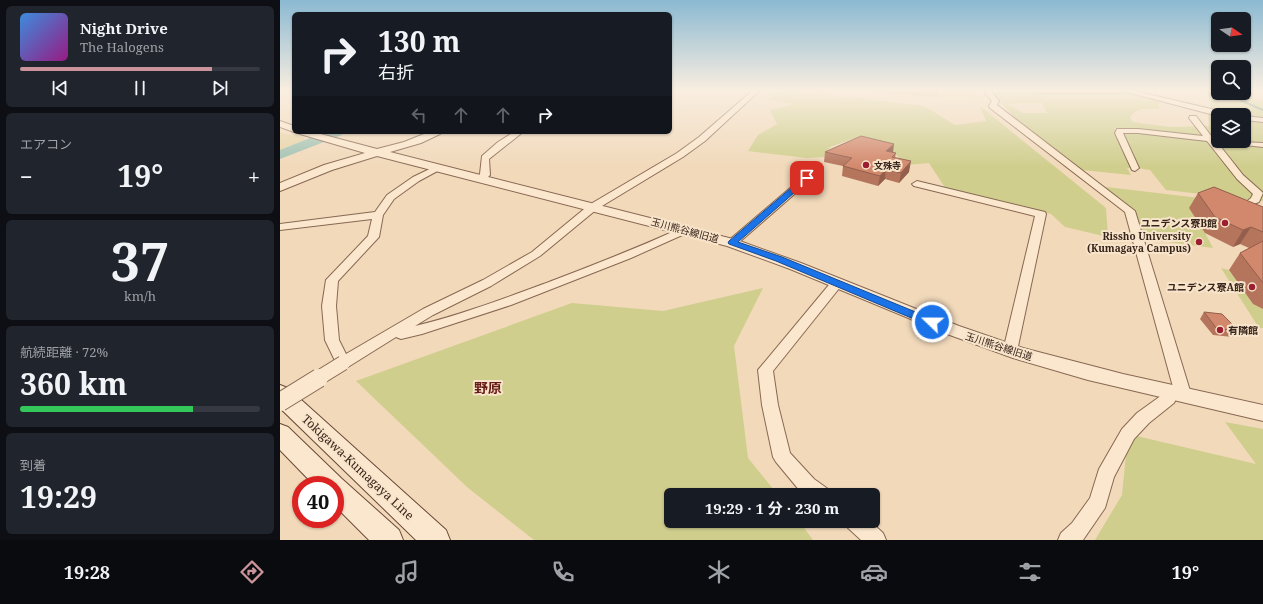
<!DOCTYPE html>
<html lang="ja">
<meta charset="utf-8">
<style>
:root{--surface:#171b24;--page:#20242c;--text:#f1f3f6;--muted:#9ea1a6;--line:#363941;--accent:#cb949d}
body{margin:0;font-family:"Noto Serif","Noto Sans JP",serif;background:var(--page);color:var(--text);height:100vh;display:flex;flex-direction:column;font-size:15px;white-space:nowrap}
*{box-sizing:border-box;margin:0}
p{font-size:13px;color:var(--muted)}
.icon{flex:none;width:22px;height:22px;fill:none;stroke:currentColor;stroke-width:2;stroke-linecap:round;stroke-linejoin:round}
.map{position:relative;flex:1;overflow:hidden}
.side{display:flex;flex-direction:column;gap:6px;padding:6px;background:#0d0f14;width:280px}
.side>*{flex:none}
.top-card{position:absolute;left:12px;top:12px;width:380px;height:122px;border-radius:6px;box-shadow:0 1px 3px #0004;background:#171b24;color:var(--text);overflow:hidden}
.needle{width:26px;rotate:103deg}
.tools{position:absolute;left:931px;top:12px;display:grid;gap:8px}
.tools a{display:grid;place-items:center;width:40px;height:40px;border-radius:6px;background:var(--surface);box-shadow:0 1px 3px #0004;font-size:20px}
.speed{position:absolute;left:12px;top:476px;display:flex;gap:8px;font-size:20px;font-weight:700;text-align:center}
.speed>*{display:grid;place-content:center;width:52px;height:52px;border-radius:50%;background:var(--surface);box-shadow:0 1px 3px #0004;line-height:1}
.speed .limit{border:6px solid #d22;background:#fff;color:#111}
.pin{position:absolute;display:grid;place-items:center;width:34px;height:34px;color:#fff;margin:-17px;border-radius:8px;box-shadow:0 2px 6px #0006}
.me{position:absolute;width:44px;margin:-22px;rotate:292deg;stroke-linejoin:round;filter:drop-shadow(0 0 3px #0008)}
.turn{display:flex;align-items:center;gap:14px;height:84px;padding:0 20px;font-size:18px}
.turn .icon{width:52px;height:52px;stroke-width:2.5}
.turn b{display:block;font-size:28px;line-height:34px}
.lanes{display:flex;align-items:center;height:38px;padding:0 20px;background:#0003;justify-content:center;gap:20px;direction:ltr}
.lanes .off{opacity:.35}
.big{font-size:30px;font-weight:700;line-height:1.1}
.side .tile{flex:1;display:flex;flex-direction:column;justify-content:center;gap:6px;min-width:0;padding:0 14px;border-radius:6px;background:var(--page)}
.side .dial{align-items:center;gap:0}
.dial b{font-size:52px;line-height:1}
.song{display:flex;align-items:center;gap:12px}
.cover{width:48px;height:48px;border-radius:6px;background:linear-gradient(135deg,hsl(210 70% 55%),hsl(310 70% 35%))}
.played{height:4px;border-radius:2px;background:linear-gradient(90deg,var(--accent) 80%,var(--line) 80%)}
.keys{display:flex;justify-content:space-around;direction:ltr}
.heat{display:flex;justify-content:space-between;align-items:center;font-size:22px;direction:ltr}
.charge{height:6px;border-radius:3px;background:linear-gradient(90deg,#34c759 72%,var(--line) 0)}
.trip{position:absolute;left:384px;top:488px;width:216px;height:40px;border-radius:6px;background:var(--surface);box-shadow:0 1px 3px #0004;font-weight:700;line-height:40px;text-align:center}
.tabs{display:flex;height:64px;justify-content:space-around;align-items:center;background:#090b0e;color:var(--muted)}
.tabs .icon{width:28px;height:28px}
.tabs .selected{color:var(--accent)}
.tabs b{font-size:18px;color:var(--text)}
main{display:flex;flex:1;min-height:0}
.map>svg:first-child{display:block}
.farmland{fill:#e7d3a6}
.green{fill:#cfce8d;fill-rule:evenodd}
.cemetery{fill:#c3c28e}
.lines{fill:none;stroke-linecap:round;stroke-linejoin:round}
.stream{stroke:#668e7f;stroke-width:2}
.river{fill:#9fc1b2;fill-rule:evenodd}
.minor-casing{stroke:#886853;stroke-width:2}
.tertiary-casing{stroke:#886853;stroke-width:2}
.secondary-casing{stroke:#6a4937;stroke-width:2}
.minor{fill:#fbe7cd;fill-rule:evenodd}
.tertiary{fill:#fbe7cd;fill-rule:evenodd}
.secondary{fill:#fbe7cd;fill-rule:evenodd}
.minor-bridge-far1-casing{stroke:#886853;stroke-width:16;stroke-linecap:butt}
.minor-bridge-casing{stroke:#886853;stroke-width:20;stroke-linecap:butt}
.minor-bridge-far1{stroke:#fbe7cd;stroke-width:14}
.minor-bridge{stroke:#fbe7cd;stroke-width:18}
.wall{fill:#b5755d}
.shaded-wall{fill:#935f4c}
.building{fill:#d2886c;stroke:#935f4c}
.route{fill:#1a73e8;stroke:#114b97}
.poi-dot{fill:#9c1f31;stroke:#f8e4ca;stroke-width:1.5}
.labels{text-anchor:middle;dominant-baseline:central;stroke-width:4;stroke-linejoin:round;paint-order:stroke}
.far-poi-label{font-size:9px;font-weight:bold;fill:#362319;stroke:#f8e4ca;text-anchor:start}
.poi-label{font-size:10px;font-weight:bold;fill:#362319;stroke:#f8e4ca;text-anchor:end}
.street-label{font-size:10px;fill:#362319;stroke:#f8e4ca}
.near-street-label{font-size:12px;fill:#362319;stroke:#f8e4ca}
.near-quarter-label{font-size:14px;font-weight:bold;fill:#661b16;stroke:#f8e4ca}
</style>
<main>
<section class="side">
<div class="tile">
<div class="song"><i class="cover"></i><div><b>Night Drive</b><p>The Halogens</p></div></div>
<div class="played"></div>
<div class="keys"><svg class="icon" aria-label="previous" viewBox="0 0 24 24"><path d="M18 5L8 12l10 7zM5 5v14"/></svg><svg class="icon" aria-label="pause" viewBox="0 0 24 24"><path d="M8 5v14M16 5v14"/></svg><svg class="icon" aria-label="next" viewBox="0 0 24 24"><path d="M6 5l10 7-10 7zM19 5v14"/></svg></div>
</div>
<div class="tile"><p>エアコン</p>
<div class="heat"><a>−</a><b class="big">19°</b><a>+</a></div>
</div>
<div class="tile dial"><b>37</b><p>km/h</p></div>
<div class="tile"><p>航続距離 · 72%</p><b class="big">360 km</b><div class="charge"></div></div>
<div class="tile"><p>到着</p><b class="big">19:29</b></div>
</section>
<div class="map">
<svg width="983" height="540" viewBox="0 0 983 540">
<rect width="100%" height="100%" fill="#f1d9ba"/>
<!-- farmland -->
<path class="farmland" d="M659 91H697L703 100 661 97Z
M0 133 23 137 25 140 0 150Z"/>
<!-- green -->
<path class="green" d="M716 91H843L879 102V109C867 109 856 106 850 118L853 122 890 127 929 126 928 112 938 115V141H964V119L983 122V201L886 190 870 170 858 168 843 135 846 132 834 128 851 168H847L851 175 803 170 736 119 712 93ZM736 103H762L767 113H743L727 104Z
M918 91H938V93H964V91H971L973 99 983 100V118L931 109 928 94Z
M497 92 569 97 644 106 675 125 706 121 700 106 826 208 828 237 785 227 771 214 666 189 649 163 626 165 608 146 578 137 550 147 544 157 527 158 468 151 478 135 497 124 490 110 514 104 488 100Z
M818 186 970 204 925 233 933 248 865 239 854 213Z
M941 268 949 270 973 304 983 309V328H979Z
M483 288 454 346 468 458 498 495H391V521H519L533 540H254L187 487 76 381 292 303 383 311Z
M945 422 983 429V540H815L842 495 848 434 976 464Z"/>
<!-- cemetery -->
<path class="cemetery" d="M589 91H658L659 97 587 92Z"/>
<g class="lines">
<!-- stream -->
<path class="stream" d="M955 93 958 99 983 110"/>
<!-- river -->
<path class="river" d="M45 132H64L62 135 0 159V150Z"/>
<!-- minor casing -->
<g class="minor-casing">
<path id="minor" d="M472 91H479L425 141 403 157 317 209 260 256 211 286 153 315 135 326C181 315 225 298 269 282 313 265 358 248 401 228H409L410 230 409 232 351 258 231 305 142 334 121 339 116 337 68 367 63 368 58 367 45 340 42 306 46 280 88 236 92 219 0 230V224L95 212 107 195 133 177 156 166 159 165 163 168 139 181 114 199 103 215 99 237 58 281 56 306 59 340 66 354 143 309 203 280 252 252 309 205 397 153 419 137Z
M706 91H713L712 93 719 101 717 105 855 211 911 394 909 398 903 400 897 397 894 403 869 423 854 439 834 477 825 508 803 540H778L781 533 792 523 810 498 819 469 842 429 857 413 882 395 885 388 893 387 845 212 710 108 709 106 712 101 705 93Z
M757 91H841L838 93H760Z
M843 91H855L948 113 949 115 938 116Z
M910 116H916L932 137 938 138V141L983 143V147L937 142 963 175 981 191 983 193 979 202 971 205 967 204 966 202 971 198 973 194 957 179 927 141 858 133H843L859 168 855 171 852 170 835 133 837 129H858L923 136 909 118Z
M964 116 983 118V122L964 120Z
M234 132H243L209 159 210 175 204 181H198L196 179 200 174 202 156 218 142Z
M539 165 542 166 543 168 542 170 456 245H448L446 243 448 241 536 166Z
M637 181 765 212 766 214 737 351 735 355 730 356 725 355 723 351 755 216 634 186 632 184Z
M557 279 561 280 563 283 561 286 493 371 498 405 510 453 534 479 548 489 550 495H526L520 491 496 462 493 457 482 405 478 370 553 280Z
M565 521H590L603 533 606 540H581L568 528Z"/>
</g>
<!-- tertiary casing -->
<g class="tertiary-casing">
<path id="tertiary" d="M0 121 14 126V132L0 127Z
M18 132H33L97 149 124 142 149 132H162L160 134 141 143 110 152 457 240 521 263 679 326 743 348 843 374 983 405V421L808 380 733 358 667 334 510 269 447 246 97 156 52 170 0 191V183L44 165 85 153 20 134Z"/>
</g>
<!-- secondary casing -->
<g class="secondary-casing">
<path id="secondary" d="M0 385 8 388 166 530 170 540H136L0 408Z
M0 424 8 427 62 479 119 530 123 540H89L55 506V485H34L0 450Z"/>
</g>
<!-- minor -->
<use href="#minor" class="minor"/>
<!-- tertiary -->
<use href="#tertiary" class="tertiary"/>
<!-- secondary -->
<use href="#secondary" class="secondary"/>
<!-- minor-bridge-far1 casing -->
<g class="minor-bridge-far1-casing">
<path id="minor-bridge-far1" d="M37 379 63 363"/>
</g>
<!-- minor-bridge casing -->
<g class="minor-bridge-casing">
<path id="minor-bridge" d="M0 402 39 378"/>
</g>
<!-- minor-bridge-far1 -->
<use href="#minor-bridge-far1" class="minor-bridge-far1"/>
<!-- minor-bridge -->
<use href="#minor-bridge" class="minor-bridge"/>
</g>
<!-- wall -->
<path class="wall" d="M545 152 613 153H616L615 158 629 172 619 183 605 179 598 186 562 176 563 166 544 162Z
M918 193 983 207V309L973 304 949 270 960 253 969 248 960 244 953 247 925 233 909 208Z
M924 312 958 330 953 337 933 335 920 319Z"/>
<!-- shaded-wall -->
<path class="shaded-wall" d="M614 144 613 153 606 151Z
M631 161 629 172 619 183 621 173Z
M606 169 605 179 598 186 600 176Z
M971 227 960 244 953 247 963 230Z"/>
<!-- building -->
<path class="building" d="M581 136 614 144 606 151 616 153 612 157 631 161 621 173 606 169 600 176 563 166 572 158 545 152Z
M934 187 983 207V232L971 227 963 230 935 217 918 193Z
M983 241V283L960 253Z
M924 312 942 314 958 330 937 329Z"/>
<!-- sky -->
<linearGradient id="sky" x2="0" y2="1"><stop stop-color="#8bb9d2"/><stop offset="0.54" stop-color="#f9eee0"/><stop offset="1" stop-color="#f9eee0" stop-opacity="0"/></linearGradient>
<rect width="983" height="167" fill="url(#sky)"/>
<!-- route -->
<path class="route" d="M525 176 531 178 458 242 502 257 655 320 657 322 655 325H648L496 261 449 244 448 243 449 241Z"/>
<!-- markers -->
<g class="poi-dot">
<circle cx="586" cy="165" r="4"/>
<circle cx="945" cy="223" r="4"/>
<circle cx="919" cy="242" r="4"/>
<circle cx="972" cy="287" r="4"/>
<circle cx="940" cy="330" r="4"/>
</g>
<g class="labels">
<!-- far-poi labels -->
<g class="far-poi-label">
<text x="594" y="165">文殊寺</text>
</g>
<!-- poi labels -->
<g class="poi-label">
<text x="937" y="223">ユニデンス寮B館</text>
<text x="911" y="236">Rissho University<tspan x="911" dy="12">(Kumagaya Campus)</tspan></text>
<text x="964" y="287">ユニデンス寮A館</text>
<text x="948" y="330" text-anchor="start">有隣館</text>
</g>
<!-- street labels -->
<g class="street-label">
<text transform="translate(405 230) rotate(15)">玉川熊谷線旧道</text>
<text transform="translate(719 346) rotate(18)">玉川熊谷線旧道</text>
</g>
<!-- near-street labels -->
<g class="near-street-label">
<text transform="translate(78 467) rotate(43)">Tokigawa-Kumagaya Line</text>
</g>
<!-- near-quarter labels -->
<g class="near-quarter-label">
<text x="208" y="387">野原</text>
</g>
</g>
</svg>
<div class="tools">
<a><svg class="needle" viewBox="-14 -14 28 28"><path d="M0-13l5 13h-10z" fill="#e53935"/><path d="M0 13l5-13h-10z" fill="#9ea1a6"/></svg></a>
<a><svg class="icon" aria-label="search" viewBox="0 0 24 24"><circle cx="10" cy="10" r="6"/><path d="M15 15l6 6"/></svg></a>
<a><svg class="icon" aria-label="layers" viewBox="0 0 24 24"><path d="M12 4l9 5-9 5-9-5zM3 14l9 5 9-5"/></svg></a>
</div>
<div class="speed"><div class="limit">40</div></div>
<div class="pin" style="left:527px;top:178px;background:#d93025"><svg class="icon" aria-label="arrive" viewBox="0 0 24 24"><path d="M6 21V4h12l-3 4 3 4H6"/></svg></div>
<svg class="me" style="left:652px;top:322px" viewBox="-20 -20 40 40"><circle r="17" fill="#1a73e8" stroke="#fff" stroke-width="3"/><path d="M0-11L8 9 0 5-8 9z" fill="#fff"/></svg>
<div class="trip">19:29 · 1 分 · 230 m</div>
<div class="top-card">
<div class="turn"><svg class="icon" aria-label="right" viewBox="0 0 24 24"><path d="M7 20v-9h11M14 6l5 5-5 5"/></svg><div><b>130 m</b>右折</div></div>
<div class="lanes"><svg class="icon off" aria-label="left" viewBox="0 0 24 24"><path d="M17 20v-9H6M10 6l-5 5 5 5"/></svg><svg class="icon off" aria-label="ahead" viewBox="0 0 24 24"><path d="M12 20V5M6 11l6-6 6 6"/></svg><svg class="icon off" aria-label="ahead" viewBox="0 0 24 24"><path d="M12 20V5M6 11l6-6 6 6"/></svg><svg class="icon" aria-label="right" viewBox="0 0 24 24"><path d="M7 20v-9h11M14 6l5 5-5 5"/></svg></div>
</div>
</div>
</main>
<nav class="tabs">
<b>19:28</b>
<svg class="icon selected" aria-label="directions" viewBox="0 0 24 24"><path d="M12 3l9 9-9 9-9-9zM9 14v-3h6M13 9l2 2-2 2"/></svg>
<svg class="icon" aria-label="music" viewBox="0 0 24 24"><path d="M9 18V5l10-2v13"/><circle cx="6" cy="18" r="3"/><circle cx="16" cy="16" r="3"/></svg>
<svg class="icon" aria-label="phone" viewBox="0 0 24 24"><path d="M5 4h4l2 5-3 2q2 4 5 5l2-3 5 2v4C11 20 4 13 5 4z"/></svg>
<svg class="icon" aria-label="climate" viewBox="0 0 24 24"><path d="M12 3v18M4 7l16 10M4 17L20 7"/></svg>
<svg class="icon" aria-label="car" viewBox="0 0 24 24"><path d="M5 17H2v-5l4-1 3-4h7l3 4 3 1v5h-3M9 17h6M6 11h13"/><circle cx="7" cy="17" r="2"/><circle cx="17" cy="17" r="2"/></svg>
<svg class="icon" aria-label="filters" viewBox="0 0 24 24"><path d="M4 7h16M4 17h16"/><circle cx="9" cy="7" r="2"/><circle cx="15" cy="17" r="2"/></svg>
<b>19°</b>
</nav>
